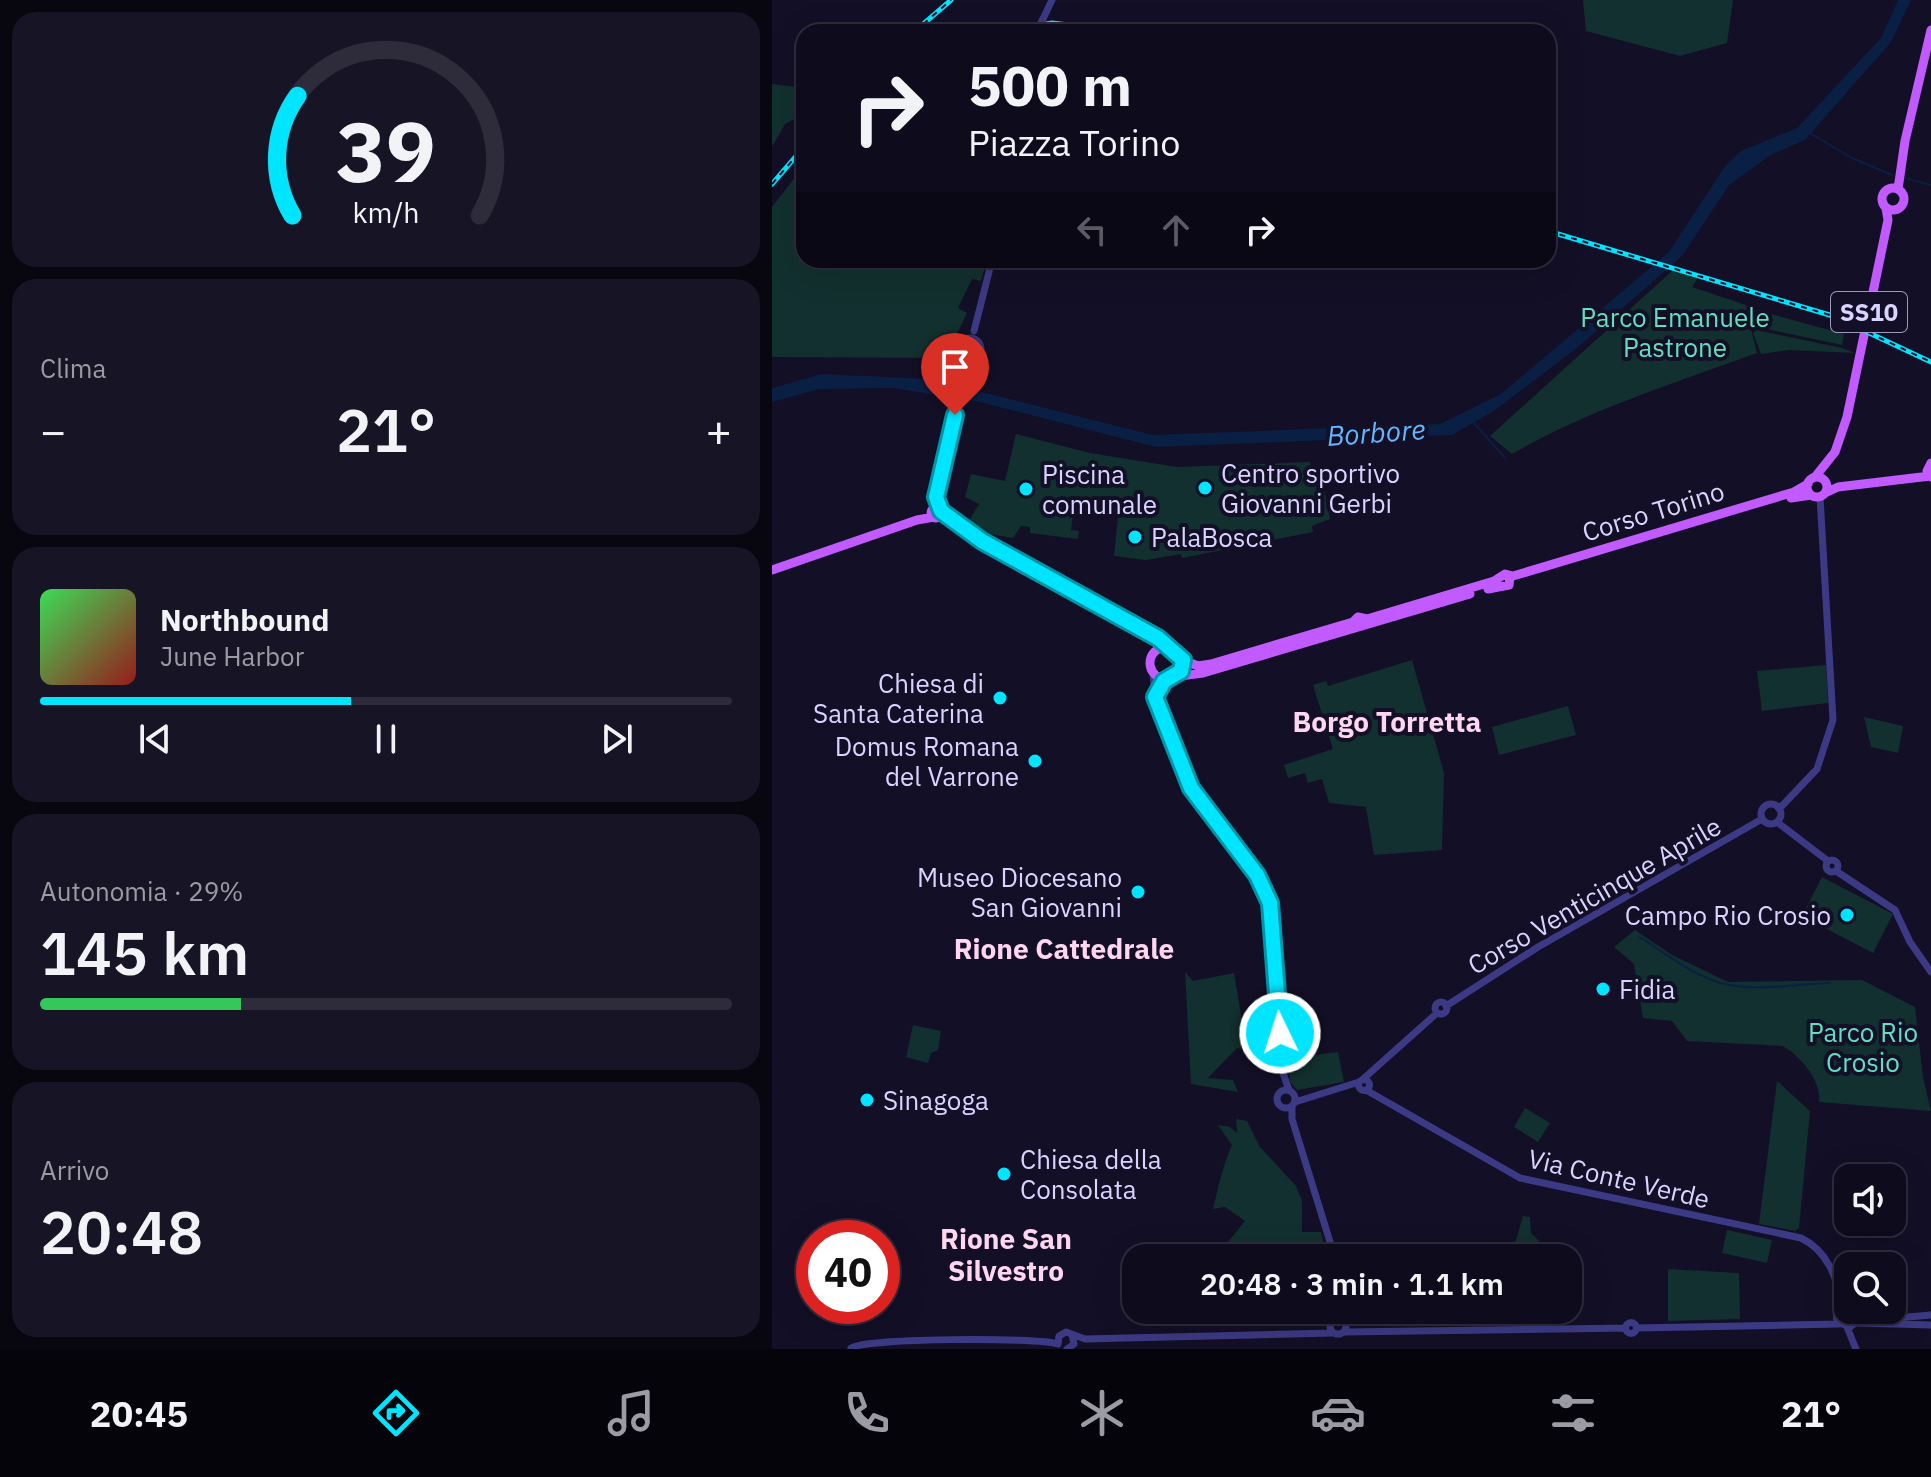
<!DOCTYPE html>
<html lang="it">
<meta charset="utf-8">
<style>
:root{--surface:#0e0b1c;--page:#171425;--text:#f1f3f6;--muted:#9b9ba3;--line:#2e2b3b;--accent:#00e5ff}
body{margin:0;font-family:"IBM Plex Sans",sans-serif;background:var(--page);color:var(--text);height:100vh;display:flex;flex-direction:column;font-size:30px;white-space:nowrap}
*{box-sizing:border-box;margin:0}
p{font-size:26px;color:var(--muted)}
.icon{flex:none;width:44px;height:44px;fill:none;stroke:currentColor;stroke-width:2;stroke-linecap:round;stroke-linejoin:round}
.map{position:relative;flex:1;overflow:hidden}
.panel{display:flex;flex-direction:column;gap:12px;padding:12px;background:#08060f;width:772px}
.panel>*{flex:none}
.hud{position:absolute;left:24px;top:24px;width:760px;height:244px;border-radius:24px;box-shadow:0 8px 32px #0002,0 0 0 2px var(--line);background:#0e0b1c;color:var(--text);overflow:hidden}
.controls{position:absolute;left:1062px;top:1164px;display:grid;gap:16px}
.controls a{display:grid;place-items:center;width:72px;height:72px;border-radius:16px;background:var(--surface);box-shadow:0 8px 32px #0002,0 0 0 2px var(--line);font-size:40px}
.speed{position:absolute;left:24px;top:1220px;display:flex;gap:16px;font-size:40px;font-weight:700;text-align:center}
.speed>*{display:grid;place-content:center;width:104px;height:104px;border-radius:50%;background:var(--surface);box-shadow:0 8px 32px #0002,0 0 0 2px var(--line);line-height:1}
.speed .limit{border:12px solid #d22;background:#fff;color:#111}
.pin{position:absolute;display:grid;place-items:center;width:68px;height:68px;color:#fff;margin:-82px -34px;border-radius:50% 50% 50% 0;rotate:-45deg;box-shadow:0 0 8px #0007}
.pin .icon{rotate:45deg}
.me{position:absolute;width:88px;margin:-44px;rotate:356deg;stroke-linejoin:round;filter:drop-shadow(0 0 6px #0008)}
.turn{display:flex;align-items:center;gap:28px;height:168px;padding:0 40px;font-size:36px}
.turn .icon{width:104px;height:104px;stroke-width:2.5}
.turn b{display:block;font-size:56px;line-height:68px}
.lanes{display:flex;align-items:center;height:76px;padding:0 40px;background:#0003;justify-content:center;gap:40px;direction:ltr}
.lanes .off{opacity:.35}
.big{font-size:60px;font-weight:600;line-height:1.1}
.panel .tile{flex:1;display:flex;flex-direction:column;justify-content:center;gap:12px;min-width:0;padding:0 28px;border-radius:24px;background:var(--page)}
.panel .dial{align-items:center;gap:0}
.dial svg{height:208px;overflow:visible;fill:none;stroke:var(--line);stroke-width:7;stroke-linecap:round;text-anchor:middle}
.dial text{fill:var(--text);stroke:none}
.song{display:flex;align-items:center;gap:24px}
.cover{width:96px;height:96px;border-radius:12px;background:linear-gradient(135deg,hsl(130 70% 55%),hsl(0 70% 35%))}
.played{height:8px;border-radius:4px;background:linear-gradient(90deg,var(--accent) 45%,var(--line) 45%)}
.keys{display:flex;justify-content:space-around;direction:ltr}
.heat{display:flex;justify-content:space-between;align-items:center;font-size:44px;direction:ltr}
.charge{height:12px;border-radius:6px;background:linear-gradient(90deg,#34c759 29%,var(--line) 0)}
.trip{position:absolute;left:350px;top:1244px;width:460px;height:80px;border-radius:24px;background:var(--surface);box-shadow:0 8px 32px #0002,0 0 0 2px var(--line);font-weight:600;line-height:80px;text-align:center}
.tabs{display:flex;height:128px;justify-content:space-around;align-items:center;background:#06040b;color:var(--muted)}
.tabs .icon{width:56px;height:56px}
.tabs .selected{color:var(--accent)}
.tabs b{font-size:36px;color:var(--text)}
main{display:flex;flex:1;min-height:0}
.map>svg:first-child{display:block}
.green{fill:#12302f}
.water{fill:#0a1f44}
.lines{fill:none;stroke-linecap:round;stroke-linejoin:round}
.stream{stroke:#0a1f44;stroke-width:2}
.minor{stroke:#3d3a85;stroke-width:7}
.major{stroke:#c25bff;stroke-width:9}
.rail-casing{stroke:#00e5ff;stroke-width:5}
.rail{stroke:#130f26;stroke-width:2;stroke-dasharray:6;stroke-linecap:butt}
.minor-bridge{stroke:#3d3a85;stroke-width:7}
.route-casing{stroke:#0095a6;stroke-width:20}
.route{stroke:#00e5ff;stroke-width:14}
.poi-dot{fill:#00e5ff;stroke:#130f26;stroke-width:3}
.labels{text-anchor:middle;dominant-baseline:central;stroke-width:8;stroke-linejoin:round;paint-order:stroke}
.shield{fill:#130f26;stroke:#9e99be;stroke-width:2}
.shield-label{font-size:24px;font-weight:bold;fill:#d9d4ff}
.park-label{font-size:26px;fill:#5fe0c0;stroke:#130f26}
.poi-label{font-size:26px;fill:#d9d4ff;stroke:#130f26;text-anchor:start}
.street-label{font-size:26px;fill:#d9d4ff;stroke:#130f26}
.water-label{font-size:28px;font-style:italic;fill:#62b6ff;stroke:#130f26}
.neighbourhood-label{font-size:28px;font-weight:bold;fill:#ffd6f0;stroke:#130f26}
</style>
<main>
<section class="panel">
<div class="tile dial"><svg viewBox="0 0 100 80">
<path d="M14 69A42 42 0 1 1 86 69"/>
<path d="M14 69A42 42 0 0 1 16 23" stroke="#00e5ff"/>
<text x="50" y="56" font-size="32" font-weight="700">39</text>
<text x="50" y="72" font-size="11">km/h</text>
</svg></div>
<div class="tile"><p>Clima</p>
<div class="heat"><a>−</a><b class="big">21°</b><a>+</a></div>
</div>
<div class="tile">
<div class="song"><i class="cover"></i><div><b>Northbound</b><p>June Harbor</p></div></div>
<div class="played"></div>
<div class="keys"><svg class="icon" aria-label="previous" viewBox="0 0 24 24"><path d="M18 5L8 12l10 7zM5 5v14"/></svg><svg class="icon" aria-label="pause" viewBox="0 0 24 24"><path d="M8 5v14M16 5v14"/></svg><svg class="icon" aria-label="next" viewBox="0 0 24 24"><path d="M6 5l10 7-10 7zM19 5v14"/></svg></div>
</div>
<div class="tile"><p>Autonomia · 29%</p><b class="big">145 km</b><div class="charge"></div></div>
<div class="tile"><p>Arrivo</p><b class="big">20:48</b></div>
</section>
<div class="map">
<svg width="1159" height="1349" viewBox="0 0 1159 1349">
<rect width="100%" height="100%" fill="#130f26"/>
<!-- green -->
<path class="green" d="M811 0H961L955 43 908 56 814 31Z
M0 84 32 88V114L13 124 0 147Z
M28 171 32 172V260H215L209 281 200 279 186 308 195 313 173 359 165 355 163 358 0 357V207Z
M900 271 926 278 920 287 977 306 981 309 978 325 985 353C903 383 816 410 740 454L718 436Z
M984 310 1072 334 1070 345 980 326Z
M984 330 1070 348 1083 353 1017 350 989 354 981 333Z
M244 434 318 453 405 467 538 462 539 467H548L558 519 540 526 541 532 410 558 409 554 374 560 342 556 346 517 302 509 299 530 307 531 306 539 258 533V527L249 526 241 538 212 533 195 524 207 504 193 497 199 474 233 481Z
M640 660 672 773 670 850 602 855 594 807 557 803 550 779 536 783 533 773 516 778 512 765 561 749 541 685 554 681 556 686Z
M1054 665 1056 703 990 711 985 671Z
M796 706 804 735 727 755 720 727Z
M1092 717 1131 726 1126 753 1099 747Z
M1050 877 1121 914 1101 953 1030 916Z
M863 930 900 955 956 982 1090 980 1143 1007 1151 1077 1159 1111 1047 1102C1050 1081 1028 1056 1011 1046L915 1041 900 1021 871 1018 862 964 842 947Z
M413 972 421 981 462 973 475 1050 465 1048 436 1078 461 1080 466 1092 419 1084Z
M141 1025 169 1031 166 1050 159 1053 156 1063 134 1057Z
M566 1052 572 1082 525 1090 518 1082 517 1058Z
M1005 1081 1038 1111 1027 1228 1023 1231 987 1224Z
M753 1108 778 1123 766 1142 742 1127Z
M464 1119 475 1121 488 1147 524 1186 530 1201V1232H549L555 1258H443L473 1221 453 1207 441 1209C446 1188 451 1165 460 1145L446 1125 458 1127 465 1133Z
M751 1216 758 1217 759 1233 767 1241V1258H732L744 1240Z
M955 1230 1000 1240 995 1263 950 1253Z
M896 1269 967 1273 968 1319 896 1321Z"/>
<!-- water -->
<path class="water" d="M1126 0H1139L1119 42 1033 140 997 156 957 185 911 255 806 347 722 411 680 435 384 447 208 402 121 388 47 389 0 402V388L50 374 158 379 381 435 668 424 729 394 897 252 953 166 969 151 1025 128 1109 38Z"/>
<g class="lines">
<!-- stream -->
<path class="stream" d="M1036 132 1080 158 1120 175
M1133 178 1159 185
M702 423 733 458
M868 937C894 954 925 979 957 985 990 991 1025 984 1058 983"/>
<!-- minor -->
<path class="minor" d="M271 19 280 0
M202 331 220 260
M187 349a11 11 0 1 1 22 0a11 11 0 1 1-22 0Z
M164 498 194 367
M160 509 164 498 166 508
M381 673 383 697 419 788 485 875 498 903 511 1073 517 1090
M989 814a10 10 0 1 1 20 0a10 10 0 1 1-20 0Z
M1007 809 1045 769 1061 720 1048 497
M1005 822 1056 861
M1054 866a6 6 0 1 1 12 0a6 6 0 1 1-12 0Z
M1064 871 1123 910 1138 942 1159 972
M663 1008a6 6 0 1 1 12 0a6 6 0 1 1-12 0Z
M674 1006 766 947 990 819
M586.5 1085a5.5 5.5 0 1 1 11 0a5.5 5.5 0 1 1-11 0Z
M590 1080 665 1013
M594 1090 748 1178 1029 1238C1054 1250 1067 1278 1068 1305
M505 1099a9 9 0 1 1 18 0a9 9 0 1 1-18 0Z
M523 1102 587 1082
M520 1106V1119L563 1258
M1076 1303 1064 1310 1065 1322 1078 1327 1087 1320
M1087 1312 1102 1320 1159 1315
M558 1326a8 8 0 1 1 16 0a8 8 0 1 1-16 0Z
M853.5 1328a5.5 5.5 0 1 1 11 0a5.5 5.5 0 1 1-11 0Z
M1085 1323 1159 1325
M1075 1327 1084 1349
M865 1328 1067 1324
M572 1332 853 1328
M286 1344 287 1336 294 1332 313 1339 561 1333
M79 1348C92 1338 266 1337 286 1344
M295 1349 302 1344 300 1335"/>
<!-- major -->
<path class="major" d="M1110 199a11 11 0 1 1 22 0a11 11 0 1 1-22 0Z
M1126 189 1133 141 1159 30
M1159 463 1155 471 1159 477
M1043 477 1063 452 1075 417 1116 220 1114 208
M1035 487a10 10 0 1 1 20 0a10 10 0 1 1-20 0Z
M1053 493 1066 487 1158 476
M1019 498 1039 495
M159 513a5 5 0 1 1 10 0a5 5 0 1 1-10 0Z
M169 511 189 528 386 638 398 649
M0 570 145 520 162 517
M716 589 737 585 738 576
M378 663a16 16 0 1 1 32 0a16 16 0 1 1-32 0Z
M411 660 426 666 439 664 581 622 586 617 595 619 722 581 733 574 741 576 1022 492 1036 484
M400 677 431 673 698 594"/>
<!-- rail casing -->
<g class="rail-casing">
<path id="rail" d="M142 32 179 0
M226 32 280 23 355 32
M0 184 32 147
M776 231 1061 316 1159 362"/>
</g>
<!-- rail -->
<use href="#rail" class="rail"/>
<!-- minor-bridge -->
<path class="minor-bridge" d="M264 32 271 19"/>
</g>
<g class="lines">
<!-- route casing -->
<g class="route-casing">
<path id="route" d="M183 415 164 497 169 511 210 541 386 638 411 660 409 671 392 681 383 697 419 788 485 875 498 903 508 1033"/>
</g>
<!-- route -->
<use href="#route" class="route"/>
</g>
<!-- markers -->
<g class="poi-dot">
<circle cx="433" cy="488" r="8"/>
<circle cx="254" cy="489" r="8"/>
<circle cx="363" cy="537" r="8"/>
<circle cx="228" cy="698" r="8"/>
<circle cx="263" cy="761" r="8"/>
<circle cx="366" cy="892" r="8"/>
<circle cx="1075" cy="915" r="8"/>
<circle cx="831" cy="989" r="8"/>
<circle cx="95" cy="1100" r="8"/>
<circle cx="232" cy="1174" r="8"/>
</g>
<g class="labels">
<!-- shield labels -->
<rect class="shield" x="1059" y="292" width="76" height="40" rx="6"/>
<g class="shield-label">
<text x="1097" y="312">SS10</text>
</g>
<!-- park labels -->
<g class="park-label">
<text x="903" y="317">Parco Emanuele<tspan x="903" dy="30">Pastrone</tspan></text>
<text x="1091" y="1032">Parco Rio<tspan x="1091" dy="30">Crosio</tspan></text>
</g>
<!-- poi labels -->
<g class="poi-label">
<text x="449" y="473">Centro sportivo<tspan x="449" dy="30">Giovanni Gerbi</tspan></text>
<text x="270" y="474">Piscina<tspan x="270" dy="30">comunale</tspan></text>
<text x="379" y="537">PalaBosca</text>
<text x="212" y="683" text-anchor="end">Chiesa di<tspan x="212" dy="30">Santa Caterina</tspan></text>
<text x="247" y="746" text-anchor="end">Domus Romana<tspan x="247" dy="30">del Varrone</tspan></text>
<text x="350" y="877" text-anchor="end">Museo Diocesano<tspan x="350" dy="30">San Giovanni</tspan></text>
<text x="1059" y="915" text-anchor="end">Campo Rio Crosio</text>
<text x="847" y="989">Fidia</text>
<text x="111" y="1100">Sinagoga</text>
<text x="248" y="1159">Chiesa della<tspan x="248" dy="30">Consolata</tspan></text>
</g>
<!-- street labels -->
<g class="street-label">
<text transform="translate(881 511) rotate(-17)">Corso Torino</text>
<text transform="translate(822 895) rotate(-30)">Corso Venticinque Aprile</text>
<text transform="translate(847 1178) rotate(13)">Via Conte Verde</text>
</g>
<!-- water labels -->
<g class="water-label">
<text transform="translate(604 432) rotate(-4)">Borbore</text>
</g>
<!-- neighbourhood labels -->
<g class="neighbourhood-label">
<text x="615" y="721">Borgo Torretta</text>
<text x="292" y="948">Rione Cattedrale</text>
<text x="234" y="1238">Rione San<tspan x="234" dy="32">Silvestro</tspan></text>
</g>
</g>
</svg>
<div class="controls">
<a><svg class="icon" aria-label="sound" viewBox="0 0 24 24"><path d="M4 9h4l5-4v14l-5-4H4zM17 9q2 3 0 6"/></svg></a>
<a><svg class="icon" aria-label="search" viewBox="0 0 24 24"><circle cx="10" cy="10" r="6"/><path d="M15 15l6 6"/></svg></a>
</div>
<div class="speed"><div class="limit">40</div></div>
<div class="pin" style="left:183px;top:415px;background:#d93025"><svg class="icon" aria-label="arrive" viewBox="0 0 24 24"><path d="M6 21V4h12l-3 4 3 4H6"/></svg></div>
<svg class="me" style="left:508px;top:1033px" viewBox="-20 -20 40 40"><circle r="17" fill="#00e5ff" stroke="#fff" stroke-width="3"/><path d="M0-11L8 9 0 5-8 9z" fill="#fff"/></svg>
<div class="trip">20:48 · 3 min · 1.1 km</div>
<div class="hud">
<div class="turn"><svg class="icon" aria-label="right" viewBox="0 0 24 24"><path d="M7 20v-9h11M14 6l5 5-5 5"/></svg><div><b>500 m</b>Piazza Torino</div></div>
<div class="lanes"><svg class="icon off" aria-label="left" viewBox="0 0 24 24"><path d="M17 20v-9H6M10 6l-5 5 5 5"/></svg><svg class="icon off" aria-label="ahead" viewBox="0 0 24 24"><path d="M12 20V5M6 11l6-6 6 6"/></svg><svg class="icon" aria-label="right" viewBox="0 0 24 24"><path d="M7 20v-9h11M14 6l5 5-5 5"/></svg></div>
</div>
</div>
</main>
<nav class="tabs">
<b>20:45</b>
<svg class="icon selected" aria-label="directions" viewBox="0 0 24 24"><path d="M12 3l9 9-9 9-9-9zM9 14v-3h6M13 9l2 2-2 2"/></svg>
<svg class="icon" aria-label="music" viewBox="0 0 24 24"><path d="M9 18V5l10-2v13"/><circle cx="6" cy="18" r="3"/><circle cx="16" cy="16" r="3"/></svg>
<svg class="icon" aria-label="phone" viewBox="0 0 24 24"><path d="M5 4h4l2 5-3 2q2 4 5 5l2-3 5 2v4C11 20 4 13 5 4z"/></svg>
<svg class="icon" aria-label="climate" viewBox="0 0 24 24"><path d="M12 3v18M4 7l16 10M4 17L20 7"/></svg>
<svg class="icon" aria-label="car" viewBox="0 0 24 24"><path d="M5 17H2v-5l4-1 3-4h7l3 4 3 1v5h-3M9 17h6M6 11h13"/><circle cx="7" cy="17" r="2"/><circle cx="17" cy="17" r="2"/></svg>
<svg class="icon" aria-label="filters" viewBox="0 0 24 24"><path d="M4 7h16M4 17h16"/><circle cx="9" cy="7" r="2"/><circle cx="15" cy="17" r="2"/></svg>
<b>21°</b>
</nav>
